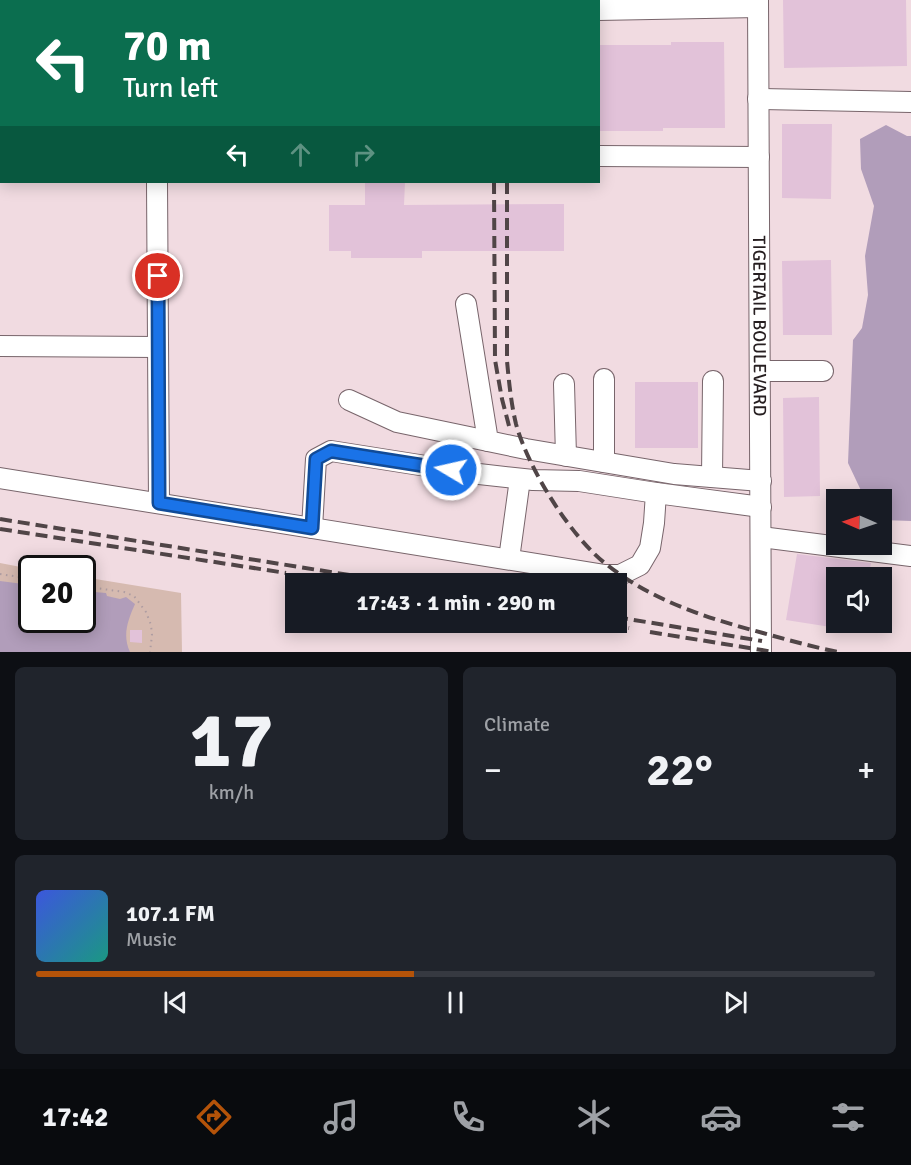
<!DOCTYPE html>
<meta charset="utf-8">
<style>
:root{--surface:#171b24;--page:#20242c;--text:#f1f3f6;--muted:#9ea1a6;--line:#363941;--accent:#b45309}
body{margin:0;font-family:Signika,sans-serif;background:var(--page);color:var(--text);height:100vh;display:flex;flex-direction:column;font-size:22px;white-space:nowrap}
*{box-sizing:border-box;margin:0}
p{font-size:20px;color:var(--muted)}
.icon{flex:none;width:33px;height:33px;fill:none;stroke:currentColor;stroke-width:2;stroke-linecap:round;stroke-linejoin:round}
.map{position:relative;height:652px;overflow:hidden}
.panel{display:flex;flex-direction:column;gap:15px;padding:15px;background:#0d0f14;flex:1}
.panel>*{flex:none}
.top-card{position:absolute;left:0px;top:0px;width:600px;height:183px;box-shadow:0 3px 15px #0003;background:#0b6e4f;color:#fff;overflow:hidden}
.needle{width:39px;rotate:272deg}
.buttons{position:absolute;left:826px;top:489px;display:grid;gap:12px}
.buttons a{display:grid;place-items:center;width:66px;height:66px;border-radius:0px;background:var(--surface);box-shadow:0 3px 15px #0003;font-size:30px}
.speed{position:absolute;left:18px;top:555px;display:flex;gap:12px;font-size:30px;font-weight:700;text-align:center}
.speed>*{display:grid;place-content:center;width:78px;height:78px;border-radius:50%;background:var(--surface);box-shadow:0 3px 15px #0003;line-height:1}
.speed .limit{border:3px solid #111;border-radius:9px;background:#fff;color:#111}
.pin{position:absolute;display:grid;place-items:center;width:51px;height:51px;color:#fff;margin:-26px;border:3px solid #fff;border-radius:50%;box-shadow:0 2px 6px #0007}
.me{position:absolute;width:66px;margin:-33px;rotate:279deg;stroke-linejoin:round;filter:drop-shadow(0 0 4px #0008)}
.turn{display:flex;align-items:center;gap:21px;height:126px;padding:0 24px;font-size:27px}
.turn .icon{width:78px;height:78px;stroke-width:2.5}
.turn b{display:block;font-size:42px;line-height:51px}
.lanes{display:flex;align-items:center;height:57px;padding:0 24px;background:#0003;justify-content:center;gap:30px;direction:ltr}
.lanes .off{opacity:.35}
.big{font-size:45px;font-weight:800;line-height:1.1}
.panel .widget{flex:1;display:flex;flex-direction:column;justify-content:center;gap:9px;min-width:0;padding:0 21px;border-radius:9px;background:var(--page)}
.panel .dial{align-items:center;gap:0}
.dial b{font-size:78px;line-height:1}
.song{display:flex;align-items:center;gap:18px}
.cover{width:72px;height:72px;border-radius:9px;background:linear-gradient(135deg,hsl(230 70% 55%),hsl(170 70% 35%))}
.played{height:6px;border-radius:3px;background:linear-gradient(90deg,var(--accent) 45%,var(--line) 45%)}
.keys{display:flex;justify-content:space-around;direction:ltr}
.heat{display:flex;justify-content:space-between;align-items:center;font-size:33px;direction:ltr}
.panel .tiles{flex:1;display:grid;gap:15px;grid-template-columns:1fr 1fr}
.widget:last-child{grid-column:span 2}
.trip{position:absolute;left:285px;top:573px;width:342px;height:60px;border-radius:0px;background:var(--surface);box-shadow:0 3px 15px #0003;font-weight:800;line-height:60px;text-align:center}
.tabs{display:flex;height:96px;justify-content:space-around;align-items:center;background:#090b0e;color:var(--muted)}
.tabs .icon{width:42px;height:42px}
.tabs .selected{color:var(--accent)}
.tabs b{font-size:27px;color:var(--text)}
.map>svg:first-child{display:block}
.green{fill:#d6bab0}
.water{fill:#b19dba}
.building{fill:#e2c2d9}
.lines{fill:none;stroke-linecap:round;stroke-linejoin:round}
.minor-casing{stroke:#78656b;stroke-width:22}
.path{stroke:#ad9ca1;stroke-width:2;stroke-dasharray:1.5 4.5;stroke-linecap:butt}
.minor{stroke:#fff;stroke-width:20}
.rail{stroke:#504547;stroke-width:4;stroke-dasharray:12 6;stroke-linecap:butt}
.route-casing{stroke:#114b97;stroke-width:15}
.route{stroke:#1a73e8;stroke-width:10}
.labels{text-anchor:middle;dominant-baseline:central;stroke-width:5;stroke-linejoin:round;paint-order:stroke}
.street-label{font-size:18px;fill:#261e20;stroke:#fff}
</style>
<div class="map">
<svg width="911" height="652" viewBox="0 0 911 652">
<rect width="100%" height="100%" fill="#f1dbe1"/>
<!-- green -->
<path class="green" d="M0 563 31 569 32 620H82L83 577 181 593 182 652H0Z"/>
<!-- water -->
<path class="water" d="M886 125 907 136H911V521L882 520V500L865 499 848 463 853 340 862 328 868 295 865 256 874 206 861 169 860 139Z
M0 581 31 585 32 620H82L83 591 106 593 107 596 120 599 126 597 135 604C128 620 122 635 130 652H0Z"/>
<!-- building -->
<path class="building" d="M783 0H906L907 66 784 68Z
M671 42H724L725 128H663V131H598V45H671Z
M782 124H832L831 199 782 198Z
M365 182H405L404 205 564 204V251H422V258H351V251H329V205H365Z
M831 260 832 335H783L782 261Z
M635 382H698V448H635Z
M819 397 820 496 784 497 783 398Z
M797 554 871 563 868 578H837V628L786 620Z
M130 630H142V643L130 642Z"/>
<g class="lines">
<!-- minor casing -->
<g class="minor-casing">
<g id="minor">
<path d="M156 0V2"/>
<path d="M444 0V2"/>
<path id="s1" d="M758 0 761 652"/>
<path d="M2 2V0"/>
<path d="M598 10 758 7"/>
<path d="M0 33 2 22"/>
<path d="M758 99 911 102"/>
<path d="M598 156 759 157"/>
<path d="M157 182 159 503"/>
<path d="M466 304 488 441 526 449 674 474 761 481"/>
<path d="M0 346 158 347"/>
<path d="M760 371H823"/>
<path d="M564 384 566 456"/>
<path d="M349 400 397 422 488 441"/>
<path d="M604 462V379"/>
<path d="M712 477 713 381"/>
<path d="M0 478 605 575H620L640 565 650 548 654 523 656 493"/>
<path d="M312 528 316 459 331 451 470 473 533 480 579 481 656 493 761 507"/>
<path d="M761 537 911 556"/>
<path d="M509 559 520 479"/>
</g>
</g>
<!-- path -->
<path class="path" d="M0 574 32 579
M82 586 124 592 134 596 146 612 151 625 152 635 150 652"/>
<!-- minor -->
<use href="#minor" class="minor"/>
<!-- rail -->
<path class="rail" d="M494 182 495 360 502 399 509 426
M507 182V361C509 382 511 403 516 424 528 468 570 536 606 564 652 601 707 618 763 633 788 640 813 647 838 652
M0 519 405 584
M0 529 286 573
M616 617 762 641
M593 622 629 628
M650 632 774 652"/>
</g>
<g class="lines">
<!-- route casing -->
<g class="route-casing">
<path id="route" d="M158 276 159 503 312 528 316 459 331 451 451 470"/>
</g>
<!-- route -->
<use href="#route" class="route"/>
</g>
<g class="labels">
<!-- street labels -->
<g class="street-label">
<text stroke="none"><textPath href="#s1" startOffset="326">TIGERTAIL BOULEVARD</textPath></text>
</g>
</g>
</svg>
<div class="buttons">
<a><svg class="needle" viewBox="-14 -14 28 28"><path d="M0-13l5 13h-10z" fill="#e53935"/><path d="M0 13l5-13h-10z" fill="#9ea1a6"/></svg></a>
<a><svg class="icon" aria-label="sound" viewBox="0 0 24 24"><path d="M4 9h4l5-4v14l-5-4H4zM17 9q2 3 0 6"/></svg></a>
</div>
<div class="speed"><div class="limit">20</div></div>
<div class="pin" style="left:158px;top:276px;background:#d93025"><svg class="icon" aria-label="arrive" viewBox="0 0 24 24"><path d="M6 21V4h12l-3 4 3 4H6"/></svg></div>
<svg class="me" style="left:451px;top:470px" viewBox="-20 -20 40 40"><circle r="17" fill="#1a73e8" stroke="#fff" stroke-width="3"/><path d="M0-11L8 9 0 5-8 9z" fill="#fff"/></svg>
<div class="trip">17:43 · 1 min · 290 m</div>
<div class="top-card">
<div class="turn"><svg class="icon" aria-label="left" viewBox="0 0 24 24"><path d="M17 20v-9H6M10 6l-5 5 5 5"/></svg><div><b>70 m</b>Turn left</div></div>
<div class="lanes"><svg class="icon" aria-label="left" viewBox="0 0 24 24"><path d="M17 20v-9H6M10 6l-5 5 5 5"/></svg><svg class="icon off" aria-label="ahead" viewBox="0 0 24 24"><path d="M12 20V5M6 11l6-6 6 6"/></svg><svg class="icon off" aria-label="right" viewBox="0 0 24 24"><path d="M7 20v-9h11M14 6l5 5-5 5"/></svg></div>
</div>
</div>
<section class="panel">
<div class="tiles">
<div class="widget dial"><b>17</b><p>km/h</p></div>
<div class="widget"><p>Climate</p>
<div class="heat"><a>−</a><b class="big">22°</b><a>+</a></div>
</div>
<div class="widget">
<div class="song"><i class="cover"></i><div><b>107.1 FM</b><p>Music</p></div></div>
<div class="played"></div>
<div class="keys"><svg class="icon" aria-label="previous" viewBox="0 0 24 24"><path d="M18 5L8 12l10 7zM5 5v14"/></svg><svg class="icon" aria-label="pause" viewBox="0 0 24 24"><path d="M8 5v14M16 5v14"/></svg><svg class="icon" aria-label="next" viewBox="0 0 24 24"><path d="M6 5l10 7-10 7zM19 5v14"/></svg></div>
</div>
</div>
</section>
<nav class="tabs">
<b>17:42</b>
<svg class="icon selected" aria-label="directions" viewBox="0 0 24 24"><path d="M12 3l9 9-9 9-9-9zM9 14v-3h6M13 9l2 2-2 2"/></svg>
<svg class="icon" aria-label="music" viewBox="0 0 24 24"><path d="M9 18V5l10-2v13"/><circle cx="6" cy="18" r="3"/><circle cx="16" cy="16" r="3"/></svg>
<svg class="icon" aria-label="phone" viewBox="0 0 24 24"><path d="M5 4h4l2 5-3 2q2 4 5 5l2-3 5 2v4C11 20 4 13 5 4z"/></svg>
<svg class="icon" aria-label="climate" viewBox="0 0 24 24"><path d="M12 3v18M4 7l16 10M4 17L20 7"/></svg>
<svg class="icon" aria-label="car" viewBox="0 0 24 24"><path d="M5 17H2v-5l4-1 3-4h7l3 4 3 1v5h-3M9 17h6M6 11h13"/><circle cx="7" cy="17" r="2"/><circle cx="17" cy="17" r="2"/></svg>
<svg class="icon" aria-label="filters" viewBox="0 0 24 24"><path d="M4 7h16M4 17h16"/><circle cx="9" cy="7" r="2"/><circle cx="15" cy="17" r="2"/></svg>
</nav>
